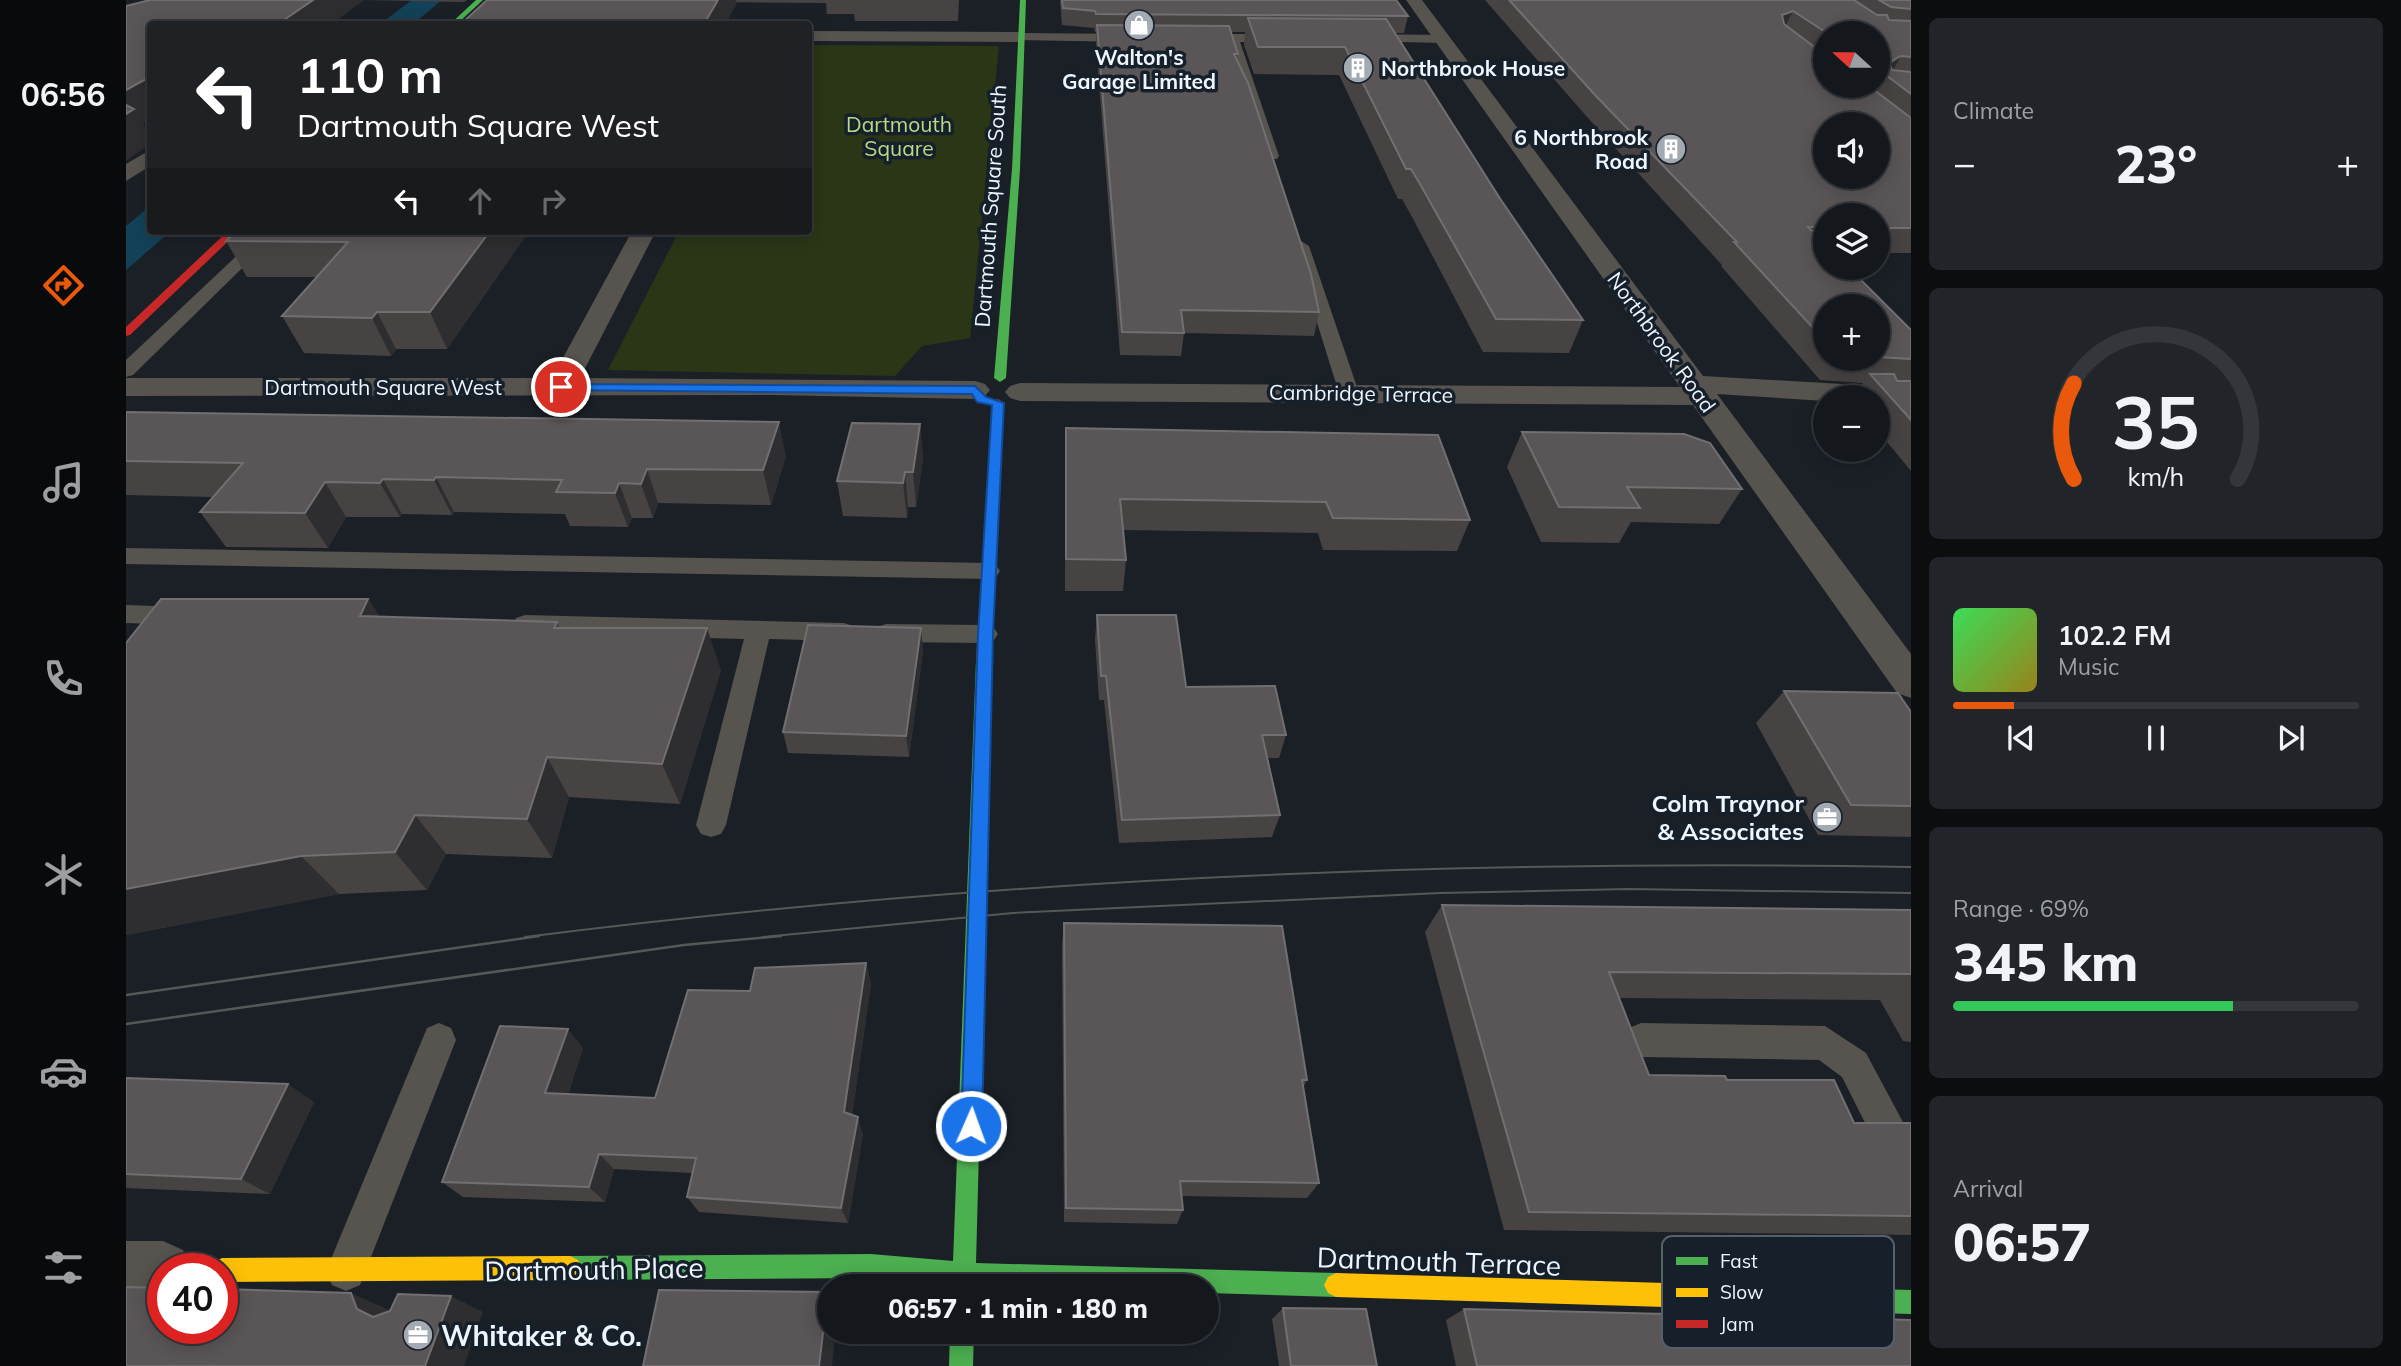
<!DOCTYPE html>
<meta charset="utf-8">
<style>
:root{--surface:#14181c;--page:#212529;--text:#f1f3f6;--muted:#9da0a3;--line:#33373b;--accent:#ea580c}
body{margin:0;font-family:Mulish,sans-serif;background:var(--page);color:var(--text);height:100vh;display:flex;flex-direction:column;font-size:26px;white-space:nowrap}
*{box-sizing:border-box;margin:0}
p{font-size:23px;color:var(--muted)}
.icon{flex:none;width:38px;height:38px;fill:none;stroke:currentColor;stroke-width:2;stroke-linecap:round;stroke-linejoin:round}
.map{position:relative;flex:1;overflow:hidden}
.details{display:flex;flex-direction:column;gap:18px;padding:18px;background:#0b0d0f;width:490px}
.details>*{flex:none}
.banner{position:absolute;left:21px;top:21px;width:665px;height:214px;border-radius:7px;box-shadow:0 4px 18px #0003,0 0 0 2px var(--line);background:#202124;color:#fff;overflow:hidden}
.needle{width:46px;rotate:291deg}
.fabs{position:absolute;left:1687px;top:21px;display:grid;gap:14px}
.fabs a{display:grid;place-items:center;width:77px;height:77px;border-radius:50%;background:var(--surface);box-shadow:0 4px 18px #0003,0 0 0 2px var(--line);font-size:35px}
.speed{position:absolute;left:21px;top:1253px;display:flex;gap:14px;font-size:35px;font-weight:700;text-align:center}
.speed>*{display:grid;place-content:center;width:91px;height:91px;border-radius:50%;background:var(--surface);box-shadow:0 4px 18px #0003,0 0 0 2px var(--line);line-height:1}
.speed .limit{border:10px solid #d22;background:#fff;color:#111}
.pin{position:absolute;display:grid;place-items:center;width:60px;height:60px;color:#fff;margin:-30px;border:4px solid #fff;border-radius:50%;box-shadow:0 2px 7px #0007}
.me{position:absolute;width:77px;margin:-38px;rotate:2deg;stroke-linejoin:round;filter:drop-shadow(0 0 5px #0008)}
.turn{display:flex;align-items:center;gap:24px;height:147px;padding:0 35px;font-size:32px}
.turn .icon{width:91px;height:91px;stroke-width:2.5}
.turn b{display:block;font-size:49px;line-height:60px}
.lanes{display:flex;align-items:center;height:66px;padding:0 35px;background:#0003;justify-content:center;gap:35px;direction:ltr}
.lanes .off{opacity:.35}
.big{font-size:52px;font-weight:800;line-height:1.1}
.details .tile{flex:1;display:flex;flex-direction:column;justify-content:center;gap:10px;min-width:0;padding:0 24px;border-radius:10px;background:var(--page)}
.details .dial{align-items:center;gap:0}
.dial svg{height:182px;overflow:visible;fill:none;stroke:var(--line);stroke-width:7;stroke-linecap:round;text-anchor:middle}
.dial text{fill:var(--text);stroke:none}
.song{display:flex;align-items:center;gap:21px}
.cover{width:84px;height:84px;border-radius:10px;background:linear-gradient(135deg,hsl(130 70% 55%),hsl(50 70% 35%))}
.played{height:7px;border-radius:4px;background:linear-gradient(90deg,var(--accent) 15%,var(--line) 15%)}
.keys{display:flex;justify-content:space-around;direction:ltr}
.heat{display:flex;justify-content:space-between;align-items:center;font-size:38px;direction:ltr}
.charge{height:10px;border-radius:5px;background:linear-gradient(90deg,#34c759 69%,var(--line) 0)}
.trip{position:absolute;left:691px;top:1274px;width:402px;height:70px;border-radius:35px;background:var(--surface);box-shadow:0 4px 18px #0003,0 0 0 2px var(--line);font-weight:800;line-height:70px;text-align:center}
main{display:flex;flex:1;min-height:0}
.menu{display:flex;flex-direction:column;width:126px;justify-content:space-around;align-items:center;background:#080a0b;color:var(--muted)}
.menu .icon{width:49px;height:49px}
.menu .active{color:var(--accent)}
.menu b{font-size:32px;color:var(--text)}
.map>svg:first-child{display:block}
.green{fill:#2a3616}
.water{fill:#134258}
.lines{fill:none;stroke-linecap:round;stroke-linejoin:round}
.lane{fill:#57534f;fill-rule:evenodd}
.street{fill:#57534f;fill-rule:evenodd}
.fast{fill:#4caf50;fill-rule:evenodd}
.slow{fill:#ffc107;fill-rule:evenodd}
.jam{fill:#c62828;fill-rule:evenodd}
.tram-far1{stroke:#565757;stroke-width:2}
.tram{stroke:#565757;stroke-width:2.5}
.wall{fill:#484343;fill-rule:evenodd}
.shaded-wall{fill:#2e2d2f}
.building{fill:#5a5657;stroke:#716f71;stroke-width:2;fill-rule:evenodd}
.route{fill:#1a73e8;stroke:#114b97;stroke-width:2}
.labels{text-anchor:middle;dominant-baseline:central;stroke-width:7;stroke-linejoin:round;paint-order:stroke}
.far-poi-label{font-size:21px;font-weight:bold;fill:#eef5fd;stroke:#15202b}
.far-park-label{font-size:21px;fill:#bad986;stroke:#15202b}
.far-street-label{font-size:21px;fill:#eef5fd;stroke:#15202b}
.poi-label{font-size:24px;font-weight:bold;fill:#eef5fd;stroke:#15202b;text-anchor:end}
.near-street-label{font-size:28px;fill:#eef5fd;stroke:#15202b}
.near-poi-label{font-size:28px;font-weight:bold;fill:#eef5fd;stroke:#15202b;text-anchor:start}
.key{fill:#15202b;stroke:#56606a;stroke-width:2}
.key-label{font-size:19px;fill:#eef5fd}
</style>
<main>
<nav class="menu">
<b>06:56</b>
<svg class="icon active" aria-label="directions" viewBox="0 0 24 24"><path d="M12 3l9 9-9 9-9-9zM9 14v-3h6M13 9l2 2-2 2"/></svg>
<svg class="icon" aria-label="music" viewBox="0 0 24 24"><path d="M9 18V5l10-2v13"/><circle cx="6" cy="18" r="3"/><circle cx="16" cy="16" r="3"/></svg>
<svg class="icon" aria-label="phone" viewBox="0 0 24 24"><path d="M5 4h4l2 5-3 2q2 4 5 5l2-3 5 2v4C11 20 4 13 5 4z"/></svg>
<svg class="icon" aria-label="climate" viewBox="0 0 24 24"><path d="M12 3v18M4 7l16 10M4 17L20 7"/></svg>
<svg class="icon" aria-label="car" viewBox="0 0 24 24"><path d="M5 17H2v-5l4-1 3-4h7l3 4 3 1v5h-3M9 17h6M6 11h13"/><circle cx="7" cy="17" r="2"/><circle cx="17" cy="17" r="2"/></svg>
<svg class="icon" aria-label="filters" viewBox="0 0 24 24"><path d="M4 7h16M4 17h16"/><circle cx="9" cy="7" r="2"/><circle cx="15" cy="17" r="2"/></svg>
</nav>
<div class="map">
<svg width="1785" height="1366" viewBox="0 0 1785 1366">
<rect width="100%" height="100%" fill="#1a2026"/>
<!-- green -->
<path class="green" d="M683 45 873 46 844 338 796 346 769 376 482 370 553 231H682Z"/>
<!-- water -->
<path class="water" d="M286 0H316L287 24H254Z
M24 206V231H45L0 270V226Z"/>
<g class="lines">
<!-- lane -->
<path class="lane" d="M895 33 1006 34 1012 38 1006 42 891 40V34Z
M1073 34H1153L1159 38 1153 42H1114L1153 156 1151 159H1141L1139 156 1102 42 1069 41 1067 38Z
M1237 34 1316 35 1322 39 1316 43 1233 41 1231 38Z
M137 231H154L7 375 0 377V360Z
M1175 241 1183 246 1233 393 1230 397 1223 399 1213 393 1167 246Z
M0 548 862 563 870 565 874 571 870 577 862 579 0 564Z
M0 605 56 607 65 610 68 616 65 622 56 625 0 623Z
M399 615 718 623 727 626 731 632 727 638 718 641 643 639 600 825 595 834 585 837 575 834 570 825 618 639 399 633 390 630 387 624 390 618Z
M760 624 859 625 868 628 872 634 868 640 859 643 760 642 751 639 747 633 751 627Z
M313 1023 325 1028 330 1040 234 1285 220 1291 206 1285 200 1271 301 1028Z
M1515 1023 1699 1026 1740 1053 1785 1137V1194L1772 1188 1716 1077 1693 1060 1515 1057 1503 1052 1498 1040 1503 1028Z"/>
<!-- street -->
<path class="street" d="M1280 0H1296L1577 376 1785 388V406L1752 404V397H1699V401L1591 394 1785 654V698L1771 693 1567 405 894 401 884 398 879 392 884 386 894 383 1554 387Z
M682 31 895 32 904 37 895 42 682 41Z
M24 150V166L0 181V164Z
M506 231H530L454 378 849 381 859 384 864 390 859 396 849 399 647 395 0 396V378H426Z
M0 1241H37L57 1250 65 1269H37V1299H0Z"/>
<!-- fast -->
<path class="fast" d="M350 0H357L331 24H324Z
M894 0H900L894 169 880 378 874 382 868 378 886 169Z
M858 655 866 661 850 1263 1210 1273 1218 1277 1222 1285 1218 1293 1210 1297 1082 1293V1286H826L745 1278 444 1280 436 1276 432 1268 436 1260 444 1256 745 1254 827 1261 850 661Z
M1573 1284 1785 1290V1314L1573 1308 1565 1304 1561 1296 1565 1288Z
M824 1332H848L847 1366H823Z"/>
<!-- slow -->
<path class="slow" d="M444 1256 452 1260 456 1268 452 1276 444 1280 96 1282V1269H85L88 1262 96 1258Z
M1210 1273 1573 1284 1581 1288 1585 1296 1581 1304 1573 1308 1210 1297 1202 1293 1198 1285 1202 1277Z"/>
<!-- jam -->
<path class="jam" d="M102 231H113L4 335 0 336V327Z
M872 399 878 403 866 661 858 667 850 661 866 403Z"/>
<!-- tram-far1 -->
<path class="tram-far1" d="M399 937C859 879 1322 859 1785 867
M637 937 887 913 1314 893 1503 889 1785 893"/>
<!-- tram -->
<path class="tram" d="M0 995 413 936
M0 1024 558 945 655 936"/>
</g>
<!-- wall -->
<path class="wall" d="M19 0H341L338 2 238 0 24 24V119L17 124 20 1Z
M361 0H833L832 21H729L728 14H701L700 3Z
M934 0H1270L1282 16 1278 33H1269L1375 200 1457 320 1443 353 1357 352 1285 215 1276 199H1272L1213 75 1128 74 1118 45 1119 32H1105L1112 54 1111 60 1193 312 1188 336 1058 333 1055 356 994 355 970 44V32H969L968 28 936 25Z
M1359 0H1785V253H1752V215H1699V268L1785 330V471L1752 431V397H1727L1737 383 1694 380 1595 266 1596 265 1462 118ZM1699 33H1752V86H1699ZM1699 306H1752V359H1699Z
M403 231 321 349H270L265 356 178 353 156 316 191 277H121L100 241Z
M0 412 660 456 645 505 532 503 527 518H506L502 527 444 526 439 514 328 512 326 515 276 514 274 517H220L202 548 100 547 74 512 87 497 0 495Z
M794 424 797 459 790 507H782L781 518 717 516 711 481Z
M940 428 1344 520 1331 551 1197 550 1192 533 997 530 1000 560 997 591H939V460Z
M1396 432 1616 489 1593 524 1505 522 1493 543 1415 542 1381 467Z
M242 599 254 617 431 622 434 628 595 670 554 804 443 797 426 858 320 854 301 890 213 894 0 935V643Z
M971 615 1060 687 1160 735 1153 758H1142L1154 815 1146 837 993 843 978 700H973L969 639Z
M797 650 783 757 662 753 657 732Z
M1658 691 1785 712V837L1692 835 1630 723Z
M1316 905 1785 910V1042L1777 1041 1754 1000 1493 998 1523 1075 1601 1080 1728 1123H1785V1235L1378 1230 1299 932Z
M938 923 1181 1080 1177 1088 1193 1183 1181 1198 1055 1196 1057 1210 1051 1224 938 1222 936 945Z
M740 963 745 984 726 1115 737 1134 722 1223 573 1212 561 1197 566 1173 488 1169 479 1202 337 1197 316 1182 457 1048 442 1094 529 1098 624 991Z
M0 1078 188 1102 144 1194 0 1188Z
M1157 1308 1251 1366H1153L1146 1319Z
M1338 1309 1785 1366H1330L1320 1320Z"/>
<!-- shaded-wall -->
<path class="shaded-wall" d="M187 0H238L206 24H152Z
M592 0H610L611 3 600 24H578Z
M1667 11 1657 31 1656 15Z
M1775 56 1763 77V63Z
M24 77V119L17 124 24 136V144L0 161V90Z
M364 231H403L321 349 304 312Z
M251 312 270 349 265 356 246 318Z
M653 422 660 456 645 505 637 470Z
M794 424 797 459 790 507 787 472Z
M521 469 532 503 527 518 515 484Z
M779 472 782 507 781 518 777 483Z
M310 477 328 512 326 515 308 480Z
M257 479 276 514 274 517 254 483Z
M199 482 220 517 202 548 179 513Z
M493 483 506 518 502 527 489 493Z
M242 599 270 641 234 616Z
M581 628 595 670 554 804 536 764Z
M795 628 797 650 783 757 780 736Z
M421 757 443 797 426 858 401 819Z
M289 815 320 854 301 890 269 852Z
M175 856 213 894 0 935V889Z
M740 963 745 984 724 1129 718 1112Z
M442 1029 457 1048 436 1111 419 1093Z
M162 1084 188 1102 144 1194 115 1179Z
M732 1117 737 1134 722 1223 715 1208Z
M473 1154 488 1169 479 1202 463 1187Z
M702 1292 704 1294V1332H710L706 1366H693Z
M225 1293 263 1310 269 1325 247 1317 231 1309Z
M325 1296 357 1312 338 1366H299Z"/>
<!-- building -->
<path class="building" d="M24 0H187L152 24H24V77L0 90V6Z
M361 0H592L578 24H335Z
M936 0H1270L1282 16 970 14 969 11 937 8Z
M1383 0H1728L1751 15H1761L1763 20 1785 21V57L1775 56 1763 63 1766 70 1785 72V94L1752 69V33H1701L1667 11 1656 15 1658 24 1699 55V86H1743L1785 118V228H1752V215H1699V227H1682L1699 244V268H1723L1785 330V359L1752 357V306H1699V341L1608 242H1611L1470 96ZM1699 124H1752V177H1699Z
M1753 0H1785V9L1765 7Z
M1122 18 1260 19 1375 200 1457 320 1370 319 1294 184 1285 169H1280L1219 47H1132Z
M971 25 1103 26 1112 54H1108L1122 83 1185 274 1193 312 1055 310 1058 333 996 332Z
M0 105 8 109 0 114Z
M110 231H364L304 312H251L246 318 156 316 222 242 100 241Z
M1744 374H1768L1771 381H1785V420Z
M0 412 653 422 637 470 521 469 515 484 493 483 489 493 430 492 436 480 310 477 308 480 257 479 254 483 199 482 179 513 74 512 117 463 0 461Z
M726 423 794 424 787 472H779L777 483 711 481Z
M940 428 1312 435 1344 520 1207 518 1200 502 994 499 1000 560 940 559Z
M1396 432 1558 434 1584 443 1616 489 1501 487 1514 508 1433 507Z
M35 599H242L234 616 431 622 428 628H581L536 764 421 757 401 819 289 815 269 852 175 856 0 889V643Z
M971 615H1050L1060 687 1149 686 1160 735H1136L1154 815 996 820 980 676H975Z
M682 625 795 628 780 736 657 732Z
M1658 691 1772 693 1785 712V806L1725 805Z
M1316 905 1785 910V974L1483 972 1523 1075 1599 1076 1601 1080H1708L1728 1123H1785V1216L1403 1212Z
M938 923 1156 926 1181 1080H1176L1193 1183 1054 1181 1057 1210 940 1208Z
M740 963 718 1112 732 1117 715 1208 561 1197 570 1158 473 1154 463 1187 316 1182 374 1026 442 1029 419 1093 529 1098 562 990 624 991 629 968Z
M0 1078 162 1084 115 1179 0 1174Z
M0 1287 37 1288V1328H96V1289L225 1293 231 1309 247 1317 264 1311 272 1294 325 1296 299 1366H0Z
M533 1290 702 1292 693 1366H517Z
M1157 1308 1240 1309 1251 1366H1165Z
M1338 1309 1785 1320V1366H1351Z"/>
<!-- route -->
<path class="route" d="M435 384 849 386 860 397 878 403 867 634 856 1126 853 1133 845 1137 838 1133 835 1126 852 634 866 405 851 402 846 394 431 390V385Z"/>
<!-- icons -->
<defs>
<g id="shop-disc" transform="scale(1.575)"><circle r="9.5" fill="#a4aab2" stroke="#15202b"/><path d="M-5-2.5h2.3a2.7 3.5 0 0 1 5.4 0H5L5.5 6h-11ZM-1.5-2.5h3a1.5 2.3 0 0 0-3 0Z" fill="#fff"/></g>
<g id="building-disc" transform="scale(1.575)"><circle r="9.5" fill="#a4aab2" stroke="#15202b"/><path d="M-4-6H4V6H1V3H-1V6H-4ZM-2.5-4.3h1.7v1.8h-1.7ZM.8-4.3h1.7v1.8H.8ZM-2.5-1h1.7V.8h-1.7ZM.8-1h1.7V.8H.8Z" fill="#fff"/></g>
<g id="office-disc" transform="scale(1.575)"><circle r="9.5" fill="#a4aab2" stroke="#15202b"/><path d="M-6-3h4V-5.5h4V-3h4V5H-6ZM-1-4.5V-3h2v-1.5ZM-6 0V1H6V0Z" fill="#fff"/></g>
</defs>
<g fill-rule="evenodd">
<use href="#shop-disc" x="1013" y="25"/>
<use href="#building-disc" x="1232" y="68"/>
<use href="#building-disc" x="1545" y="149"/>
<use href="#office-disc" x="1701" y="817"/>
<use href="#office-disc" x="292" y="1335"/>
</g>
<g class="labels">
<!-- far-poi labels -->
<g class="far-poi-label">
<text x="1013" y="57">Walton's<tspan x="1013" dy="24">Garage Limited</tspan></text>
<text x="1255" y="68" text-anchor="start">Northbrook House</text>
<text x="1522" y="137" text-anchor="end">6 Northbrook<tspan x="1522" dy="24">Road</tspan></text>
</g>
<!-- far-park labels -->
<g class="far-park-label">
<text x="773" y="124">Dartmouth<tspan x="773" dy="24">Square</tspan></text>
</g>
<!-- far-street labels -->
<g class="far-street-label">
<text transform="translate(864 206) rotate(-86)">Dartmouth Square South</text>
<text transform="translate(1536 342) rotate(54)">Northbrook Road</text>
<text x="257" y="387">Dartmouth Square West</text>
<text transform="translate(1235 393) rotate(1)">Cambridge Terrace</text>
</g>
<!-- poi labels -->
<g class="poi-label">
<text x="1678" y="803">Colm Traynor<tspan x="1678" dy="28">&amp; Associates</tspan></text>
</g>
<!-- near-street labels -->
<g class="near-street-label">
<text transform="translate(1313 1261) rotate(2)">Dartmouth Terrace</text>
<text transform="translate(468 1269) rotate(-1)">Dartmouth Place</text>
</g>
<!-- near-poi labels -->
<g class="near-poi-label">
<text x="315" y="1335">Whitaker &amp; Co.</text>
</g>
</g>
<!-- legend -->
<rect x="1536" y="1236" width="232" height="112" rx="10" class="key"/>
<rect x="1550" y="1257" width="32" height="8" fill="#4caf50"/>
<rect x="1550" y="1288" width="32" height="9" fill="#ffc107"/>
<rect x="1550" y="1320" width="32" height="8" fill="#c62828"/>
<g class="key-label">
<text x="1594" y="1268">Fast</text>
<text x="1594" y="1299">Slow</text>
<text x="1594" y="1331">Jam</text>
</g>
</svg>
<div class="fabs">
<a><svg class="needle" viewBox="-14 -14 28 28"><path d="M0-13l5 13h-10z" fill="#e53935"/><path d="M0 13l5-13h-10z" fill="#9da0a3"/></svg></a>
<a><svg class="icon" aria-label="sound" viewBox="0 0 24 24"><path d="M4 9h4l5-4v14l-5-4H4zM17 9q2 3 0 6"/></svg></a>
<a><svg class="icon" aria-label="layers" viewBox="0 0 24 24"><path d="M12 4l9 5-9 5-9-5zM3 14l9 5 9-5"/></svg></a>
<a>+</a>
<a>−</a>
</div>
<div class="speed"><div class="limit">40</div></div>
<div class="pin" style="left:435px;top:387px;background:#d93025"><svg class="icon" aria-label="arrive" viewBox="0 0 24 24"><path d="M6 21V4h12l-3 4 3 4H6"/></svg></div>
<svg class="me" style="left:845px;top:1126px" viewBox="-20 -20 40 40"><circle r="17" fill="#1a73e8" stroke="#fff" stroke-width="3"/><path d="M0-11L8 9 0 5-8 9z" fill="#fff"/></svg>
<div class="trip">06:57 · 1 min · 180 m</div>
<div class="banner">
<div class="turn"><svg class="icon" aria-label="left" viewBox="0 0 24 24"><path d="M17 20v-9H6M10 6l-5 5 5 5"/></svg><div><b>110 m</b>Dartmouth Square West</div></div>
<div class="lanes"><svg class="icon" aria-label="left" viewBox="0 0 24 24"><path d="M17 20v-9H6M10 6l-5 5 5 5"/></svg><svg class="icon off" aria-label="ahead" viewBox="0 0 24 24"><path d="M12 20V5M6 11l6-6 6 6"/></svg><svg class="icon off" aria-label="right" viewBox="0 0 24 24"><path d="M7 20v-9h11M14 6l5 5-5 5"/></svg></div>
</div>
</div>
<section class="details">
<div class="tile"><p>Climate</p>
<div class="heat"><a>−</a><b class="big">23°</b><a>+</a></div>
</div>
<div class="tile dial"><svg viewBox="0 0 100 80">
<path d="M14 69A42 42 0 1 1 86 69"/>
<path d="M14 69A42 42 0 0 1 14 27" stroke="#ea580c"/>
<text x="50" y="56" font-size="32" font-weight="700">35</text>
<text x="50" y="72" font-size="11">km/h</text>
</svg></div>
<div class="tile">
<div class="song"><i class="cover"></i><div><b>102.2 FM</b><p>Music</p></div></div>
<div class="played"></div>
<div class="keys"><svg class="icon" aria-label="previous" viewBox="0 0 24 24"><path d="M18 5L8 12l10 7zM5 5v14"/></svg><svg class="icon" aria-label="pause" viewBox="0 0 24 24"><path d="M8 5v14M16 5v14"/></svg><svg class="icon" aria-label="next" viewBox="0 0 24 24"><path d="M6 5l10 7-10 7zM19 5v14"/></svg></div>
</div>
<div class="tile"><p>Range · 69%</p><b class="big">345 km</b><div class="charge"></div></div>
<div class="tile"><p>Arrival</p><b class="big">06:57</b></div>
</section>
</main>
